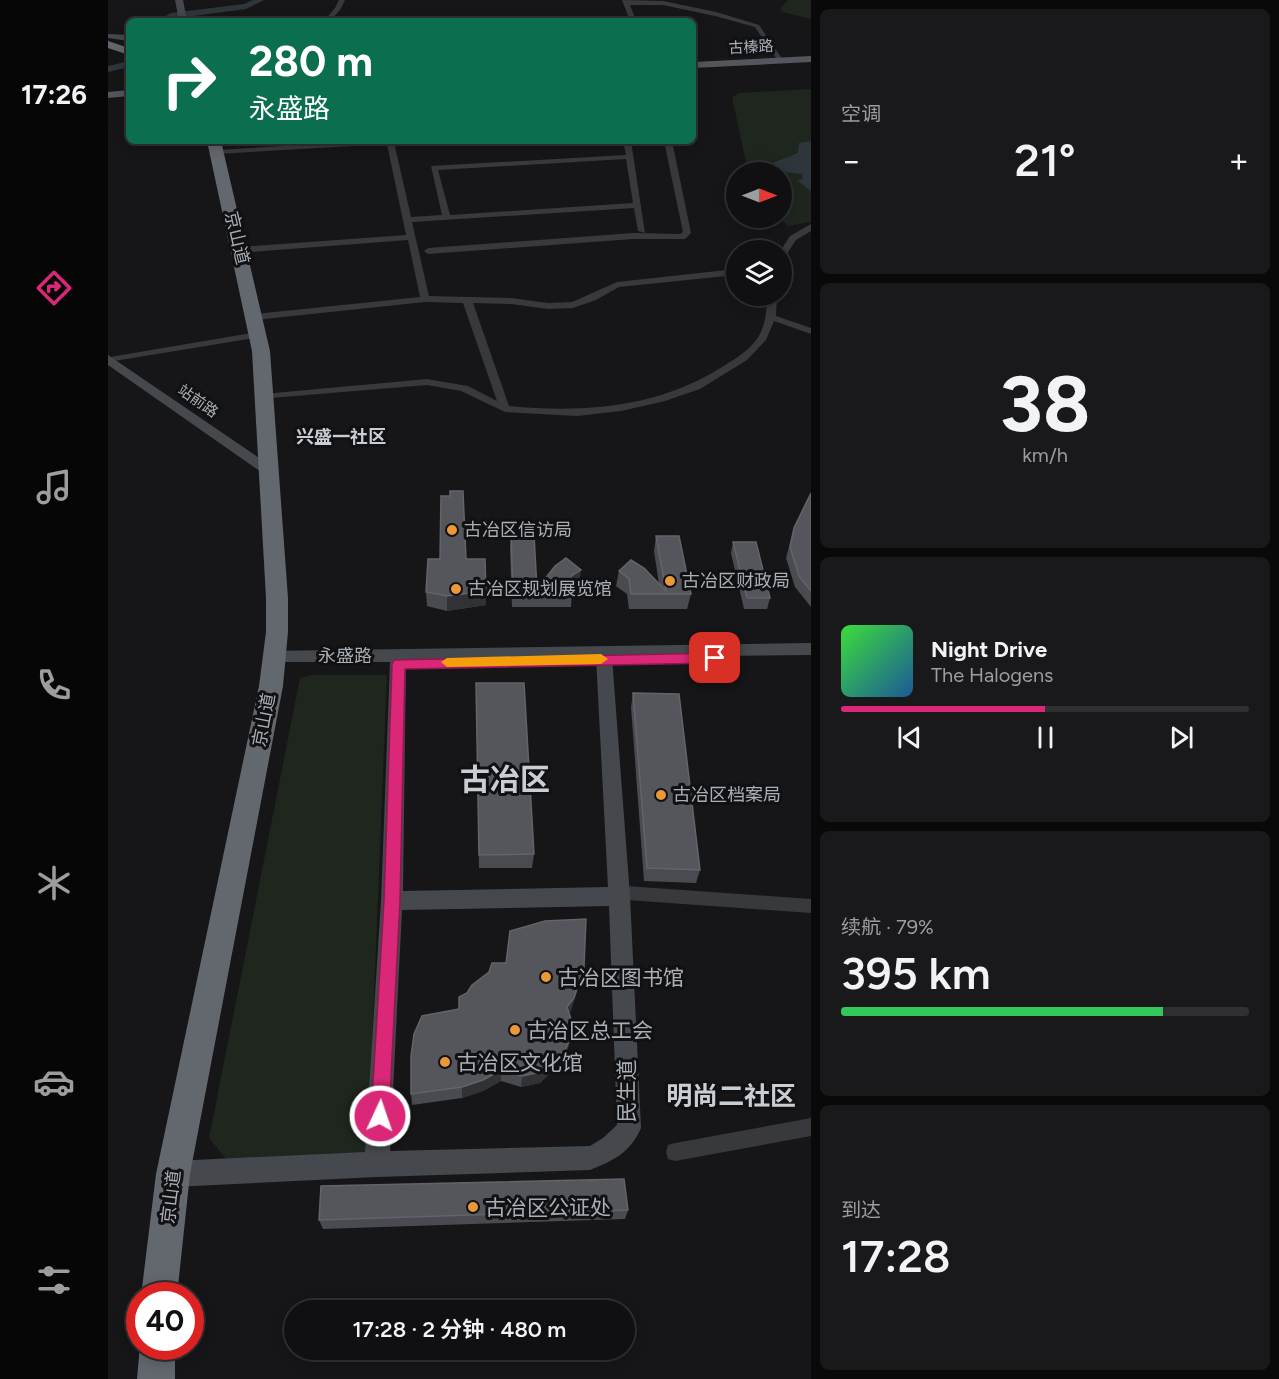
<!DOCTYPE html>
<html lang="zh">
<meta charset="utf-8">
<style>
:root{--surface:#101012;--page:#19191b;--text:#f1f3f6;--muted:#9c9d9f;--line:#303032;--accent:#db2777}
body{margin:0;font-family:Figtree,"Noto Sans SC",sans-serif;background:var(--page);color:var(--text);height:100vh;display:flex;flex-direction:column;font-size:22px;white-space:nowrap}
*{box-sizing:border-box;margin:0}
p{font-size:20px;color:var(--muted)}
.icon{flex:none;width:33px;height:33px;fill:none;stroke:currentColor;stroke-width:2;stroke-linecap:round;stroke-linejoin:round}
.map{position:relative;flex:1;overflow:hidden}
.sheet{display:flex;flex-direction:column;gap:9px;padding:9px;background:#09090a;width:468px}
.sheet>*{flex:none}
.guide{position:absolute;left:18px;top:18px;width:570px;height:126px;border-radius:9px;box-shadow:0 3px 15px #0003,0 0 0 2px var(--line);background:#0b6e4f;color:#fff;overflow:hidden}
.needle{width:39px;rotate:90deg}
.buttons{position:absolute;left:618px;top:162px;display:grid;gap:12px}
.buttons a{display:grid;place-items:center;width:66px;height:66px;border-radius:50%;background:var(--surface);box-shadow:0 3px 15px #0003,0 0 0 2px var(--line);font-size:30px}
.speed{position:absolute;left:18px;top:1282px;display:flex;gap:12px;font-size:30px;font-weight:700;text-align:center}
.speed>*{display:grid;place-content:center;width:78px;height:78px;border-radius:50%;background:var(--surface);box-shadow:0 3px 15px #0003,0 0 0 2px var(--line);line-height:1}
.speed .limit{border:9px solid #d22;background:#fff;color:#111}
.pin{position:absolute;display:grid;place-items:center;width:51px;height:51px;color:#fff;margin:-26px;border-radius:12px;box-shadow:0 3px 9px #0006}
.me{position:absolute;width:66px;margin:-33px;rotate:3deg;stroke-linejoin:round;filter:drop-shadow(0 0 4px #0008)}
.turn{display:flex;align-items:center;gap:21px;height:126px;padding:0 24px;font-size:27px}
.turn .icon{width:78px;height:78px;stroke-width:2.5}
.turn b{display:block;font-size:42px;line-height:51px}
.big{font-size:45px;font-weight:600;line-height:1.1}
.sheet .card{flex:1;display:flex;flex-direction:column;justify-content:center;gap:9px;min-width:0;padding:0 21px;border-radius:9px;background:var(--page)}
.sheet .dial{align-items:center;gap:0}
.dial b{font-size:78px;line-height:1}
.song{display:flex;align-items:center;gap:18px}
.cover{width:72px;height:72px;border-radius:9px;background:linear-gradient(135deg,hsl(120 70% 55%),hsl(210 70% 35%))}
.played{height:6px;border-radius:3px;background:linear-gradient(90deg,var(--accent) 50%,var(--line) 50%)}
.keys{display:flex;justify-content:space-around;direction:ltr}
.heat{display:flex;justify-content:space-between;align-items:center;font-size:33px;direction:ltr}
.charge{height:9px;border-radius:4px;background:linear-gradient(90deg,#34c759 79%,var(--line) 0)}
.trip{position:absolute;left:176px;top:1300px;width:351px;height:60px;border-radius:30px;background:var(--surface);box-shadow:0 3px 15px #0003,0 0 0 2px var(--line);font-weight:600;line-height:60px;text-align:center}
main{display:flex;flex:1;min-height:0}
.tab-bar{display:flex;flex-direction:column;width:108px;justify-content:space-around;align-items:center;background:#060607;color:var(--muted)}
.tab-bar .icon{width:42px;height:42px}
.tab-bar .active{color:var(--accent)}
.tab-bar b{font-size:27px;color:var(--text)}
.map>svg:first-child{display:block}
.green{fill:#1e261e}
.water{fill:#2d373b}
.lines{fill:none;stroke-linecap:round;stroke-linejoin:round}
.river{fill:#2d373b;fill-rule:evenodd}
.street{fill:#37393d;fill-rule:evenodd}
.secondary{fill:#45484d;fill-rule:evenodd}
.primary{fill:#53565c;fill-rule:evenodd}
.highway{fill:#63676e;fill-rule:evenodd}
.wall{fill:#4a4b50}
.shaded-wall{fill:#313235}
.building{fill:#54565b;stroke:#626469;stroke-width:1.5}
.route{fill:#db2777;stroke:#8e194d;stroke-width:1.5}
.slow{fill:#f59e0b}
.poi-dot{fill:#eb983b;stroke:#111113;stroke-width:2}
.labels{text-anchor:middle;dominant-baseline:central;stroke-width:6;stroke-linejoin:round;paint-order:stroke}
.far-street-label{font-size:15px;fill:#a9afb7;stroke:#111113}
.street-label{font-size:18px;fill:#a9afb7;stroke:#111113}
.far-quarter-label{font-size:18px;font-weight:bold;fill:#c9cdd4;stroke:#111113}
.poi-label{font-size:18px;fill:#a9afb7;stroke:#111113;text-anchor:start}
.near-poi-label{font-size:21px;fill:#a9afb7;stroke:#111113;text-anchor:start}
.near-street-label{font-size:21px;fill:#a9afb7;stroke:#111113}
.near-quarter-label{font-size:26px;font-weight:bold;fill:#c9cdd4;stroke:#111113}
.town-label{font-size:30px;font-weight:bold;fill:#c9cdd4;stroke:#111113}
</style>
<main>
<nav class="tab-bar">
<b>17:26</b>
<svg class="icon active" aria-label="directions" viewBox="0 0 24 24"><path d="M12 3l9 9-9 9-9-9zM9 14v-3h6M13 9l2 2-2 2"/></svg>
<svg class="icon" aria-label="music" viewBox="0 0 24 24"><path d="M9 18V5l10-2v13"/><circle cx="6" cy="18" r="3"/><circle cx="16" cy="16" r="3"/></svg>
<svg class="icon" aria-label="phone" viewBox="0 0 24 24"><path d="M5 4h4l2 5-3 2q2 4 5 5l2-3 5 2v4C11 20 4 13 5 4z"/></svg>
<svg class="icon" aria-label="climate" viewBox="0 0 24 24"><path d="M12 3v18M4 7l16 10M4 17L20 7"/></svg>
<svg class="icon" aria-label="car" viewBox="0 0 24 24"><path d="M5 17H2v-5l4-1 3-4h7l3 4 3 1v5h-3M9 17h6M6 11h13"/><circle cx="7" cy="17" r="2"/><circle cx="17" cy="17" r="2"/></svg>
<svg class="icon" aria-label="filters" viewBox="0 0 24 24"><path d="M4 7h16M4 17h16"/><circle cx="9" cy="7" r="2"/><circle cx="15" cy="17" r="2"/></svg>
</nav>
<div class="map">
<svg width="703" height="1379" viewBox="0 0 703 1379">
<rect width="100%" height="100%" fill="#161618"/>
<!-- green -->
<path class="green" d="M680 0H703V19L674 12 672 9Z
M703 89V222L680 226 672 218 674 172H640L624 97 631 93Z
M204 675H279L260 1147 254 1157 118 1159 101 1138 192 678Z"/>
<!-- water -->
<path class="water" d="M703 141V191L689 180 695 179 694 174 678 172 665 163 690 153 691 143Z"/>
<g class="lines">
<!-- river -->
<path class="river" d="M145 0H156L138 9 48 21 63 13 136 4Z
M21 61V67L0 72V66Z"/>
<!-- street -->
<path class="street" d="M231 0H237L232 10 222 21H216L227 8Z
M514 0 555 1 608 12 651 25 675 60 670 61 647 27 607 16 555 5H522L528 21H522Z
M261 141 286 142 303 217 334 215 323 166 518 155 515 141H523L537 233 530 231 526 208 304 222 321 296 403 298 440 303 464 302 509 282 628 269V275L511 287 488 300 465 308 440 309 403 304 365 303 401 406C474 413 546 408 609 370 623 361 639 353 649 339 658 326 658 311 660 296H669L668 316 703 328V334L666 321 658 340 639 360 592 389 557 401 513 411 469 416 397 412 353 391 319 385 151 399V395L155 394 319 379 360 386 389 401 355 303 317 302 147 320 142 317 147 314 312 297 300 240 131 253 127 250 131 247 298 235 279 144 109 154 105 152 109 150ZM518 159 525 203 342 215 330 170Z
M556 141H564L583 233 577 239H525L320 254 316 251 320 248 525 233 572 234 575 232Z
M703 224V231L688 240 677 257H674L673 250 682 236Z
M150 332 155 335 153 337 0 362V358L2 357Z
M518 886 703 899V913L519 900 511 903 505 901 503 896 505 891Z
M703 1118V1136L567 1161 560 1159 558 1152 560 1145 567 1143Z"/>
<!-- secondary -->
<path class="secondary" d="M67 0H75L79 21H71Z
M0 34 21 35V41L0 38Z
M0 355 166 468 168 471 166 474H156L0 365Z
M703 643V655L504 657 522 896 533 1128C523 1152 505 1161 482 1170L269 1177 65 1187 56 1183 52 1174 56 1165 65 1161 257 1152 273 901 282 662H166L160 661 157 656 160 651ZM488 657 500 887 295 891 298 662ZM501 906 509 1125 495 1138 482 1146 282 1151 294 910Z"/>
<!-- primary -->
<path class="primary" d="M703 56V62L585 68V62Z
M21 90V96L0 98V92Z"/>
<!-- highway -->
<path class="highway" d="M0 41 21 48V55L0 48Z
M99 141H113L162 351 180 598V632L175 686 82 1174 69 1296H33L48 1174 151 686 158 632V598L144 351Z
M32 1345V1347H67V1379H29Z"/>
</g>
<!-- wall -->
<path class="wall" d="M703 493V607L687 587 678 558 686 528Z
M403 535 429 589 471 584 464 589 463 607H404L402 550Z
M548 536 583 594 579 609H521L519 594 508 586 511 571 551 584 546 551Z
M625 542 662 598 659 609H636L623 553Z
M332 559H358L378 605 339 611 319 606 318 592Z
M368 683 426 854 424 868H371Z
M525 693 592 870 588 883 536 881 523 707Z
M476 967 473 979 463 1010 461 1013 466 1028 463 1039 456 1059 432 1083 413 1087 393 1081 375 1091 354 1098 304 1105 303 1094 351 1009Z
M520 1210 517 1219 215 1229 211 1220Z"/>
<!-- shaded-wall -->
<path class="shaded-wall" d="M473 570 471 584 461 591 463 576Z
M378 591V605L339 611V596Z
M476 967 473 979 463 1010 457 1019 459 1007Z
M466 1028 463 1039 456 1059 432 1083 413 1087 414 1076Z
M393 1070V1081L375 1091 354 1098V1087Z"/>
<!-- building -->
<path class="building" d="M342 491H355L358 559H377L378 591 339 596 318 592 320 559H332L333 496H342Z
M703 493V591L691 576 682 547 686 528Z
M403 535H426L429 589 447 566 458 558 473 570 463 576 464 592H405Z
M548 536H571L583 594H523L521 579 511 571 523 560 536 568 558 591Z
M625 542H648L662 598H639Z
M368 683H416L426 854 371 855Z
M525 693 571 694 592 870 539 868Z
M478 919 476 967 466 998 459 1007 466 1028 458 1048 433 1072 414 1076 393 1070 375 1080 354 1087 303 1094V1056L306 1034 314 1016 351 1009V997L359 993 364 985 381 972 384 963H398L402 931 437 921Z
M516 1179 520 1210 211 1220 213 1186Z"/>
<!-- route -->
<path class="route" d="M607 653 614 658 607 663 297 669 292 901 281 1116 278 1123 272 1126 265 1123 263 1116 276 901 284 664 286 660Z"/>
<!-- slow -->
<path class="slow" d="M493 654 500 659 493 664 339 667 333 662 339 658Z"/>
<!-- markers -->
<g class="poi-dot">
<circle cx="344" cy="530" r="6"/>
<circle cx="562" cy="581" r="6"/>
<circle cx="348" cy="589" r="6"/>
<circle cx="553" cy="795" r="6"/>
<circle cx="438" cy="977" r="6"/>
<circle cx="407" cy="1030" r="6"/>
<circle cx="337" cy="1062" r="6"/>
<circle cx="365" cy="1207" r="6"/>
</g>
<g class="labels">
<!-- far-street labels -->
<g class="far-street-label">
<text transform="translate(643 47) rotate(-3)">古榛路</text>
<text transform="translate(90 401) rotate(35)">站前路</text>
</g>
<!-- street labels -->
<g class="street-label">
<text transform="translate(129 238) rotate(77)">京山道</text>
<text x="237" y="656">永盛路</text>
<text transform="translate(156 720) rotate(-79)">京山道</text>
<text transform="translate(63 1197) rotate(-83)">京山道</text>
</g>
<!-- far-quarter labels -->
<g class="far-quarter-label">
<text x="233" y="437">兴盛一社区</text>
</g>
<!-- poi labels -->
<g class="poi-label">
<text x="356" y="530">古冶区信访局</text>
<text x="574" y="581">古冶区财政局</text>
<text x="360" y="589">古冶区规划展览馆</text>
<text x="565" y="795">古冶区档案局</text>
</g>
<!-- near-poi labels -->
<g class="near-poi-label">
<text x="450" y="977">古冶区图书馆</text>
<text x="419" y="1030">古冶区总工会</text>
<text x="349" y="1062">古冶区文化馆</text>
<text x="377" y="1207">古冶区公证处</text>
</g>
<!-- near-street labels -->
<g class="near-street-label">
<text transform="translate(518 1091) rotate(-90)">民生道</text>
</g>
<!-- near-quarter labels -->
<g class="near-quarter-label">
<text x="623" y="1096">明尚二社区</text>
</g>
<!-- town labels -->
<g class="town-label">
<text x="397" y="779">古冶区</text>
</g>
</g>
</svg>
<div class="buttons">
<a><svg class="needle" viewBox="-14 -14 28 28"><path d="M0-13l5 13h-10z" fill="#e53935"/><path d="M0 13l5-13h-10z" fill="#9c9d9f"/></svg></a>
<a><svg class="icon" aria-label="layers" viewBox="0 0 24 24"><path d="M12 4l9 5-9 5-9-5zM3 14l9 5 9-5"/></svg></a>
</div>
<div class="speed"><div class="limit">40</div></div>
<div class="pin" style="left:607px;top:658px;background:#d93025"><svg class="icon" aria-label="arrive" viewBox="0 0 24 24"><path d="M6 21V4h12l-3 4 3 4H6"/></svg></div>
<svg class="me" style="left:272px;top:1116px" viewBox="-20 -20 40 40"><circle r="17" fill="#db2777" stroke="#fff" stroke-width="3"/><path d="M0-11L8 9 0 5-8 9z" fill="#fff"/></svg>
<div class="trip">17:28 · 2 分钟 · 480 m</div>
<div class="guide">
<div class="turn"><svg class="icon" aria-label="right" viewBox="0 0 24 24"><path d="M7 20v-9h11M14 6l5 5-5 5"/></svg><div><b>280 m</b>永盛路</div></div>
</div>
</div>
<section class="sheet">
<div class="card"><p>空调</p>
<div class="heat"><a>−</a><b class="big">21°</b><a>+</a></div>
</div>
<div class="card dial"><b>38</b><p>km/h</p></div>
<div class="card">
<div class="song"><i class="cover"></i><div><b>Night Drive</b><p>The Halogens</p></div></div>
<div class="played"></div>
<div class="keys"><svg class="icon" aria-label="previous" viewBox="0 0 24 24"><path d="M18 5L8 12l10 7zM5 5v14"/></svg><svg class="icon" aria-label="pause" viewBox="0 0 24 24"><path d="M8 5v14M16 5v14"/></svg><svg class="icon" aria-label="next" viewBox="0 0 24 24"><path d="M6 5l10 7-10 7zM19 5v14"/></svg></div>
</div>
<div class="card"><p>续航 · 79%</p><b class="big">395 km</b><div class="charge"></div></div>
<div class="card"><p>到达</p><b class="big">17:28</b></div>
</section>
</main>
